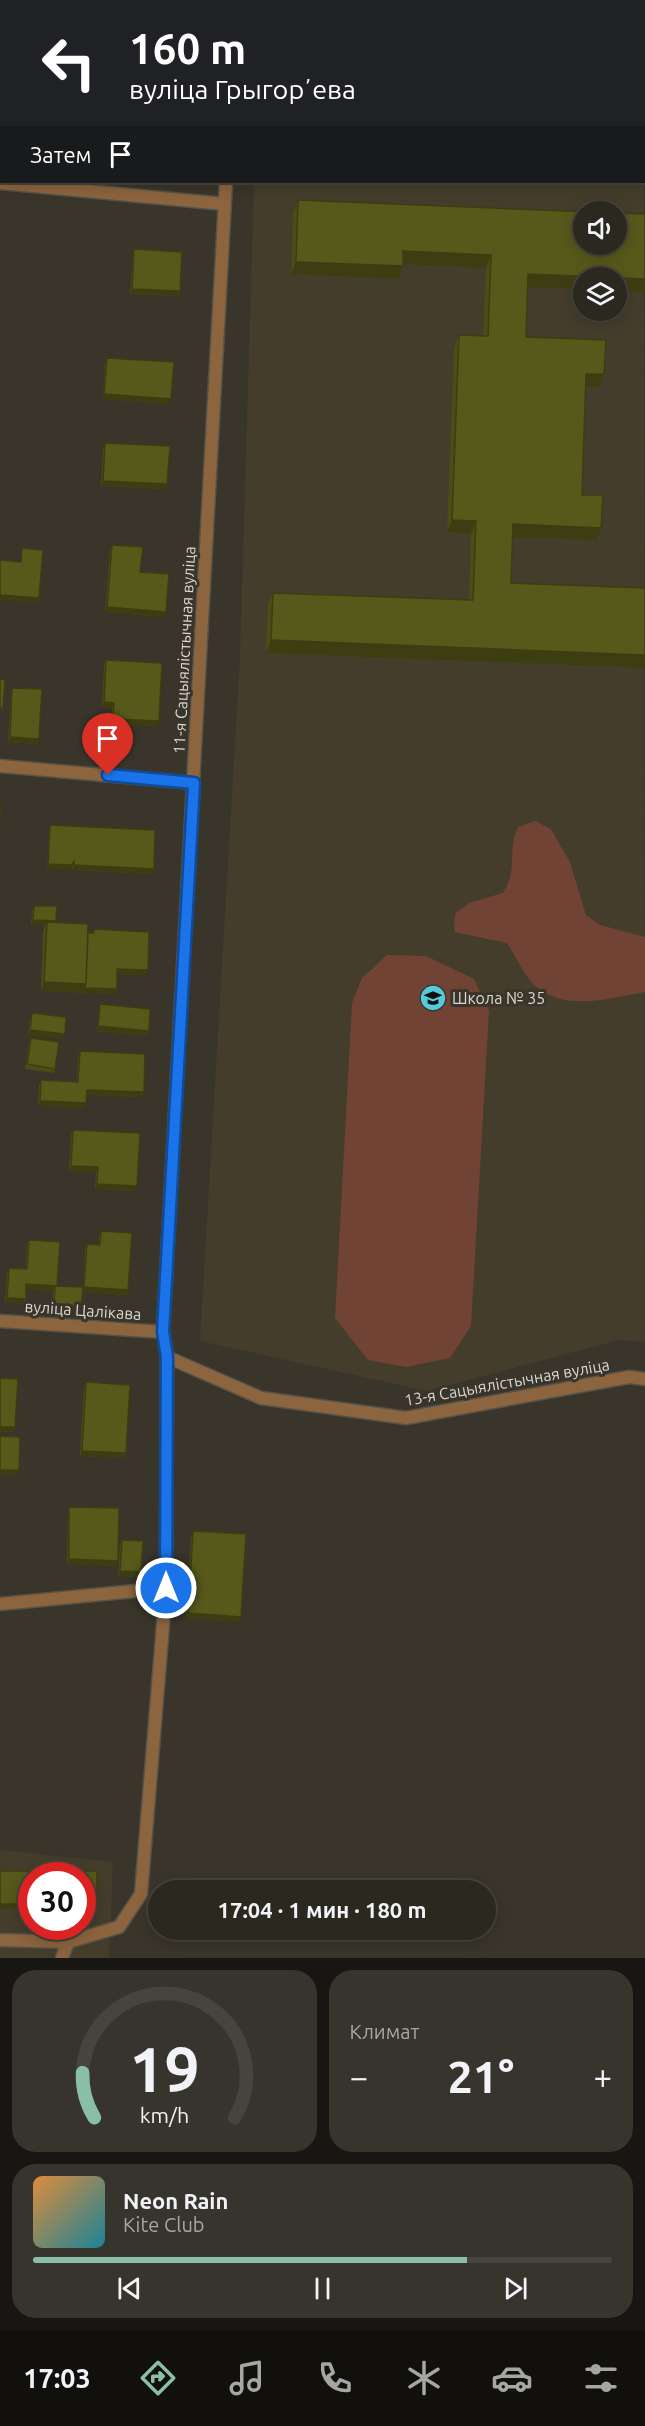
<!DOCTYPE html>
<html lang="ru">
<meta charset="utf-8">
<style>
:root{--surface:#2b2820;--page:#37342d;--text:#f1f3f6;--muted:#a6a6a5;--line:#47443e;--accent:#8abfa5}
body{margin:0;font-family:Ubuntu,sans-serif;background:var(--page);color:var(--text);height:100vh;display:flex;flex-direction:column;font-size:22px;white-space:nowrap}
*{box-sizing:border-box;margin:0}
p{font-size:20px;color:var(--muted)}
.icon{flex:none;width:33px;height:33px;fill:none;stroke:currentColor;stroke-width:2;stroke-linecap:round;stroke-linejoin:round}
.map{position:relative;height:1958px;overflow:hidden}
.sheet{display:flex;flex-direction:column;gap:12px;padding:12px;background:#181612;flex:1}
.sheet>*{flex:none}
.hud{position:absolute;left:0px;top:0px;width:645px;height:183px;box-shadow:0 3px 15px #0003,0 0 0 2px var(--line);background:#202124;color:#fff;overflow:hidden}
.controls{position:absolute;left:573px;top:201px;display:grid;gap:12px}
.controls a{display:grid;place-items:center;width:54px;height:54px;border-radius:50%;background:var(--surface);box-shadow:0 3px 15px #0003,0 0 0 2px var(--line);font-size:30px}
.speed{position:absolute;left:18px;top:1862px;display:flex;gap:12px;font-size:30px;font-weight:700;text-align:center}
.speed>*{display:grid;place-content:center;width:78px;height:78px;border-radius:50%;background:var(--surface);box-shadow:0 3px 15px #0003,0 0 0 2px var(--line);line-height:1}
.speed .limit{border:9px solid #d22;background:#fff;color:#111}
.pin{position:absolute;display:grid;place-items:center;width:51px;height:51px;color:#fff;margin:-62px -26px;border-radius:50% 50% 50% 0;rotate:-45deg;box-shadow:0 0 6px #0007}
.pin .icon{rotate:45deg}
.me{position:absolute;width:66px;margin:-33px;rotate:0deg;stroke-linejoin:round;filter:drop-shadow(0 0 4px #0008)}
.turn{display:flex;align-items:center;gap:21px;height:126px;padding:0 30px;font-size:27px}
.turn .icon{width:78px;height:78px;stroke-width:2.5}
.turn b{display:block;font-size:42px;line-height:51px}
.then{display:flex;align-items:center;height:57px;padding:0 30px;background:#0003;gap:12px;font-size:22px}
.big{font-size:45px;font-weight:700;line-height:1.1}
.sheet .widget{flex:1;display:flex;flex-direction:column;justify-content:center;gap:9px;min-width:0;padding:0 21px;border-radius:24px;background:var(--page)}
.sheet .dial{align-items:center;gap:0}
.dial svg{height:156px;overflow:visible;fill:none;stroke:var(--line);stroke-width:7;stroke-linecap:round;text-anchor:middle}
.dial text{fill:var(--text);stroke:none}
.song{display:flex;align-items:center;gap:18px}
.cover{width:72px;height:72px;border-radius:9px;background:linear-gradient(135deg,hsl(30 70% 55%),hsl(190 70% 35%))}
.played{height:6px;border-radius:3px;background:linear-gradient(90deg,var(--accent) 75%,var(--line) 75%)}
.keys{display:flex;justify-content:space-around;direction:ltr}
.heat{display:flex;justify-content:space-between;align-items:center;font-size:33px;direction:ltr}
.sheet .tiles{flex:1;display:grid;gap:12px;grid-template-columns:1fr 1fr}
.widget:last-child{grid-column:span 2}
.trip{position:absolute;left:148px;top:1880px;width:348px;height:60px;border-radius:30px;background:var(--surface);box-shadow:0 3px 15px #0003,0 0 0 2px var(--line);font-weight:700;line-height:60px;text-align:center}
.dock{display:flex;height:96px;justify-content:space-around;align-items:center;background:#11100d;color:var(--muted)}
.dock .icon{width:42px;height:42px}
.dock .selected{color:var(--accent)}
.dock b{font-size:27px;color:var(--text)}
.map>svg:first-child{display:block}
.built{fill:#443d2c;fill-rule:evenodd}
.green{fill:#704334}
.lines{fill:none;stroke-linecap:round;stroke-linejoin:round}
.lane-casing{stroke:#565248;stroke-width:15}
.street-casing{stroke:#565248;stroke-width:15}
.lane{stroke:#8c643e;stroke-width:12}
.street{stroke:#8c643e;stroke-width:12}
.wall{fill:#4a4d16}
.shaded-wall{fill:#3c3e12}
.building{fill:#56591a;stroke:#3c3e12;stroke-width:1.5}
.route-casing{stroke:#114b97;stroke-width:15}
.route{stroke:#1a73e8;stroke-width:10}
.labels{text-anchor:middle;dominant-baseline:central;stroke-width:6;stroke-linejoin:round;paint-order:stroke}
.street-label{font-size:16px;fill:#dbd8d1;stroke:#39352a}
.poi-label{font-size:16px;fill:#dbd8d1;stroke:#39352a;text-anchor:start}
</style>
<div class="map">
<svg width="645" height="1958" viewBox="0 0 645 1958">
<rect width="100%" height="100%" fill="#39352a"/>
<!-- built -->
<path class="built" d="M644 131 645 1342 619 1340 427 1391 200 1341 240 656 254 182H644ZM584 212H616V244H584ZM584 278H616V310H584Z
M0 1850 113 1862 109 1958H0ZM32 1875H82V1926H32Z"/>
<!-- green -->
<path class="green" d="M535 821 551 829 570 862 586 915 600 925 645 937V992C612 998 564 1012 535 986 524 975 516 956 507 943L454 932 455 914 469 903 503 893C519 868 506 855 518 827Z
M387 955 426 956 474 979 489 1011 471 1326 450 1358 406 1367 368 1360 335 1318 352 1003 362 978Z"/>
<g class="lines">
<!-- lane casing -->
<g class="lane-casing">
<path id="lane" d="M449 2V0
M644 168H645
M0 1940 68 1942 119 1927 141 1894 166 1588
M62 1958 68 1942"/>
</g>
<!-- street casing -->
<g class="street-casing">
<path id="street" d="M236 2V0
M620 2V0
M0 183 225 204
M0 766 194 783
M0 1321 163 1332
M167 1357 261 1398 406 1418 629 1377 645 1379
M0 1604 166 1588 167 1357 163 1332 226 182"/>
</g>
<!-- lane -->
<use href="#lane" class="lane"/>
<!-- street -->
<use href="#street" class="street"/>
</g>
<!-- wall -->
<path class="wall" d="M298 200 590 212H584V244H616V213L645 214V292L616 291V278H584V289L528 287 526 337 606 340 604 374 600 387 586 386 582 495H603L601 528 597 540 512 537 511 583 645 588V668L266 653 268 605 273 593 469 600 471 534 447 532 454 348 459 335 483 336 486 268 403 264 398 279 291 274 293 213Z
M134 249 180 291 179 296 130 294 133 254Z
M107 358 169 404 103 399 105 363Z
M105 443 166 489 101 486 103 448Z
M112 545 140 572 166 612 164 617 105 612 110 550Z
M106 660 157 726 112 724V708L102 707 104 665Z
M12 688 39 739 37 744 8 742 11 693Z
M50 825 152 874 72 870V867L69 870 47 869 49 830Z
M34 906 56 921 55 923 88 933H93L94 929 146 975 117 974 115 994 41 991 43 932 45 925H31L32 911Z
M100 1004 147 1036 97 1031 99 1009Z
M32 1013 63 1039 28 1035 30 1018Z
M31 1038 55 1069 54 1073 25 1069 29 1042Z
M80 1051 142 1097 86 1095 84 1108 38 1106 39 1085 41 1080 77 1082 78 1056Z
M73 1130 135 1191 95 1189 96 1172 69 1171 71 1135Z
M101 1231 128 1290 127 1295 83 1292 85 1249 87 1244 99 1245V1236Z
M29 1240 57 1286 81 1306 79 1311 52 1309 53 1291 26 1289 24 1304 5 1302 7 1273 9 1268 26 1269 27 1245Z
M86 1382 126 1453 125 1458 80 1456 84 1387Z
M69 1507 116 1566 67 1564 68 1512Z
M193 1531 239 1622 186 1618 191 1536Z
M122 1540 141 1572 140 1577 118 1576 120 1545Z"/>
<!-- shaded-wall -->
<path class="shaded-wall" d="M403 251 491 255 486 268 399 264Z
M296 262 403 266 398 279 291 274Z
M528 274 610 278H584V289L523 287Z
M616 278 645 279V292L616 291Z
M132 289 180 291 179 296 130 294Z
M586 374H604L600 387 581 386Z
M104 394 171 399 169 404 103 399Z
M103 481 167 484 166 489 101 486Z
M452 520 476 521 471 534 447 532Z
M513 524 601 528 597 540 508 537Z
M0 595 39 598 37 603 0 600Z
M107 607 166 612 164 617 105 612Z
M271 640 645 655V668L266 653Z
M104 702 114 703 112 708 102 707Z
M113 719 159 721 157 726 112 724Z
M10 737 39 739 37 744 8 742Z
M74 862 72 867 69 870 47 869 48 864Z
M74 865 154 869 152 874 72 870Z
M33 920 56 921 54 926 47 922 45 925H31Z
M117 969 148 970 146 975 115 974Z
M44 982 86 984 117 989 115 994 41 991Z
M98 1026 149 1031 147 1036 97 1031Z
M30 1030 65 1034 63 1039 28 1035Z
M87 1090 144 1092 142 1097 85 1095Z
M40 1101 86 1103 84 1108 38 1106Z
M71 1166 98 1167 96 1172 69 1171Z
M97 1184 137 1186 135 1191 95 1189Z
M26 1284 57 1286H55L53 1291 24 1289Z
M84 1287 128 1290 127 1295 83 1292Z
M7 1298 26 1299 24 1304 5 1302Z
M54 1304 81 1306 79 1311 52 1309Z
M0 1427H15L13 1432H0Z
M82 1451 126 1453 125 1458 80 1456Z
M0 1470H19L17 1475H0Z
M69 1559 118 1561 116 1566 67 1564Z
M120 1571 141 1572 140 1577 118 1576Z
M188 1613 241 1617 239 1622 186 1618Z
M82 1903H97L95 1908H82Z
M0 1904H32V1908L0 1909Z"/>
<!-- building -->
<path class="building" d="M340 0H400V2H340Z
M400 0H421V2H400Z
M298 200 590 212H584V244H616V213L645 214V279L528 274 526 337 606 340 604 374H586L582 495H603L601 528 513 524 511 583 645 588V655L271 640 273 593 473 600 476 521 452 520 459 335 488 336 491 255 403 251V266L296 262Z
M134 249 182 252 180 291 132 289Z
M107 358 174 362 171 399 104 394Z
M105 443 170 446 167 484 103 481Z
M112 545 143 547 140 572 169 574 166 612 107 607Z
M22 548 43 550 39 598 0 595V560L21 562Z
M106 660 162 663 159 721 113 719 114 703 104 702Z
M0 679 5 680 3 708H0Z
M12 688 42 689 39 739 10 737Z
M0 803H1L0 822Z
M50 825 155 830 154 869 74 865V862L71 865 48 864Z
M34 906H57L56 921 33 920Z
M47 922 88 924 86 984 44 982Z
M94 929 149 932 148 970 117 969V989L84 988 86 984 88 933H94Z
M100 1004 150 1009 149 1031 98 1026Z
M32 1013 66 1017 65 1034 30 1030Z
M31 1038 59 1042 55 1069 27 1064Z
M80 1051 145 1054 144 1092 87 1090 86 1103 40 1101 41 1080 78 1082Z
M73 1130 140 1133 137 1186 97 1184 98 1167 71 1166Z
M101 1231 132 1233 128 1290 84 1287 87 1244 100 1245Z
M29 1240 60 1242 57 1286 26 1284V1299L7 1298 9 1268 27 1269Z
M55 1286 83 1287 81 1306 54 1304Z
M0 1378 18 1379 15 1427H0Z
M86 1382 130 1385 126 1453 82 1451Z
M0 1436 20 1437 19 1470H0Z
M69 1507 119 1508 118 1561 69 1559Z
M193 1531 246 1534 241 1617 188 1613Z
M122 1540 143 1541 141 1572 120 1571Z
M0 1871H97V1903H82V1875H32V1904H0Z"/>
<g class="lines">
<!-- route casing -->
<g class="route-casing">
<path id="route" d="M108 775 194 783 163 1332 167 1357 166 1588"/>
</g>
<!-- route -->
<use href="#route" class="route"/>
</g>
<!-- icons -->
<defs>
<g id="school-disc" transform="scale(1.35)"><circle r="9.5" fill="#53cbdb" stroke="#39352a"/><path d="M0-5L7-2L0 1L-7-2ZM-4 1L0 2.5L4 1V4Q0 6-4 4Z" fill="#111"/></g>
</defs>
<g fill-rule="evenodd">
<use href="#school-disc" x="433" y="998"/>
</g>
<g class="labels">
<!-- street labels -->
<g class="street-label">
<text transform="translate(184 650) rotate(-87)">11-я Сацыялістычная вуліца</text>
<text transform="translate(83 1310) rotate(4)">вуліца Цалікава</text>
<text transform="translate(507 1382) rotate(-10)">13-я Сацыялістычная вуліца</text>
</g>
<!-- poi labels -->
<g class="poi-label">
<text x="452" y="998">Школа № 35</text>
</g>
</g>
</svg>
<div class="controls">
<a><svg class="icon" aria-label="sound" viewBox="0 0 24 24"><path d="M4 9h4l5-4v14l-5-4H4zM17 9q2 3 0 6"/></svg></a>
<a><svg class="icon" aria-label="layers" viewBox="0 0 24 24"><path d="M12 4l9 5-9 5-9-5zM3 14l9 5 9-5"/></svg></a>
</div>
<div class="speed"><div class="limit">30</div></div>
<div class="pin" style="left:108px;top:775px;background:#d93025"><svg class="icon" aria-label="arrive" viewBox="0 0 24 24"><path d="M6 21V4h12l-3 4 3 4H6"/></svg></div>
<svg class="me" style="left:166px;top:1588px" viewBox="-20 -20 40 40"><circle r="17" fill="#1a73e8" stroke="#fff" stroke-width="3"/><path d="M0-11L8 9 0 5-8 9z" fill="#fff"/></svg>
<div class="trip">17:04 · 1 мин · 180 m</div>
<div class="hud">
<div class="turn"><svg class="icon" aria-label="left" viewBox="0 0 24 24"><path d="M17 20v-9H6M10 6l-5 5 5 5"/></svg><div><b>160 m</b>вуліца Грыгорʼева</div></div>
<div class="then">Затем<svg class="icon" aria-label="arrive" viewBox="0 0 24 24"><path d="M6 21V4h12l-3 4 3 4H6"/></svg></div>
</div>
</div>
<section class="sheet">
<div class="tiles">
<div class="widget dial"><svg viewBox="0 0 100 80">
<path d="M14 69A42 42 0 1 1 86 69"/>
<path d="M14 69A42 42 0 0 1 8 46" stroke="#8abfa5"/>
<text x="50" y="56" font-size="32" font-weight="700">19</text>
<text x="50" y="72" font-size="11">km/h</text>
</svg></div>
<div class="widget"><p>Климат</p>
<div class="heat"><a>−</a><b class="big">21°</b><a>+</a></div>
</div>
<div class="widget">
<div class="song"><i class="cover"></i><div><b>Neon Rain</b><p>Kite Club</p></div></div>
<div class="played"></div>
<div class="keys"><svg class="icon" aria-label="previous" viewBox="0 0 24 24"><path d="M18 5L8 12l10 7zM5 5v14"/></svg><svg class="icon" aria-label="pause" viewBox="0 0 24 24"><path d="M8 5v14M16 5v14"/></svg><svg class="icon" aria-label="next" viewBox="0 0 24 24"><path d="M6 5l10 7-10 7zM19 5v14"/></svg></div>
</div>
</div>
</section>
<nav class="dock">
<b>17:03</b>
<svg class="icon selected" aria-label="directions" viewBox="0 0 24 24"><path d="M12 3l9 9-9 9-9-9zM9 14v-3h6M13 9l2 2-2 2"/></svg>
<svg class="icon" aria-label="music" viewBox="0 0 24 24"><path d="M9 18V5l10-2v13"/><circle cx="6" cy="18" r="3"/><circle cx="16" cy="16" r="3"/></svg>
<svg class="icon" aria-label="phone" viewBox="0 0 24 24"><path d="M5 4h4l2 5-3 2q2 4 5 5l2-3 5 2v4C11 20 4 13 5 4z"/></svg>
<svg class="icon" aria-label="climate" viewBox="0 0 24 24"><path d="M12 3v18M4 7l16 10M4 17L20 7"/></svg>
<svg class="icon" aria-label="car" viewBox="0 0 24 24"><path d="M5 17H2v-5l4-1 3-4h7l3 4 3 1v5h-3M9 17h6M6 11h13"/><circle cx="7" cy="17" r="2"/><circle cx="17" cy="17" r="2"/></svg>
<svg class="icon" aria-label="filters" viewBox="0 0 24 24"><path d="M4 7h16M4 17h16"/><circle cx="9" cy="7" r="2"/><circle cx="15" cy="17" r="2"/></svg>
</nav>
